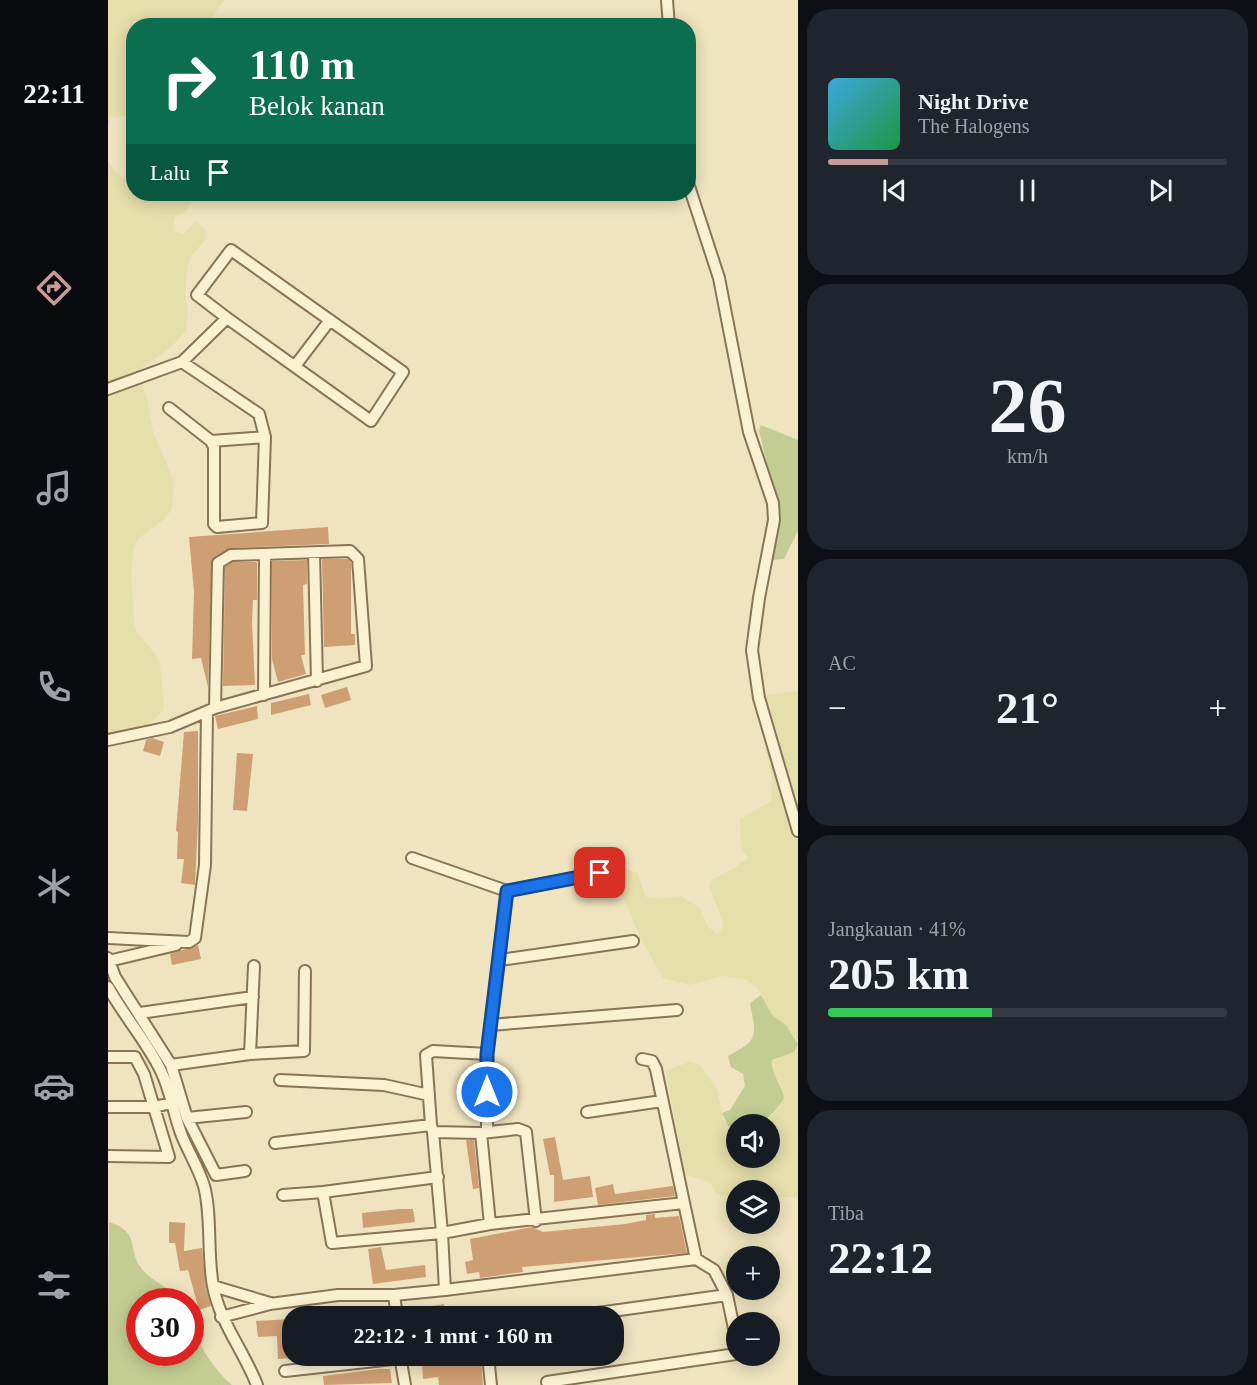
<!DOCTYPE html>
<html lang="id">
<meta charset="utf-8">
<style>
:root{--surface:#171b24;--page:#20242c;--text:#f1f3f6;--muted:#9ea1a6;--line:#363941;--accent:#ca9998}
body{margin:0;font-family:Georgia,serif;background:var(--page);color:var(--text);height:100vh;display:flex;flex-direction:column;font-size:22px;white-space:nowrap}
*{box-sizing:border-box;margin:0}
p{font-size:20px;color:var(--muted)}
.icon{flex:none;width:33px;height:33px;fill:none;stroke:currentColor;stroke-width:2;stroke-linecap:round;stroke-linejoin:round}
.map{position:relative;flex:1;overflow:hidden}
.side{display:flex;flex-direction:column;gap:9px;padding:9px;background:#0d0f14;width:459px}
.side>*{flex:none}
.top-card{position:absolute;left:18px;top:18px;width:570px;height:183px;border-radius:24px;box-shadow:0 3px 15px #0003;background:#0b6e4f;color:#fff;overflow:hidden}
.controls{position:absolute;left:618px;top:1114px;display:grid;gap:12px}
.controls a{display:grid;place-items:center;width:54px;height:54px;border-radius:50%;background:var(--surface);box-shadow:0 3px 15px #0003;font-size:30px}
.speed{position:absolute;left:18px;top:1288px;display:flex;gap:12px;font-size:30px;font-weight:700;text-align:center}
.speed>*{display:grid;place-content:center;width:78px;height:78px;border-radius:50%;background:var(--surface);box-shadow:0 3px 15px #0003;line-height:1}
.speed .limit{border:9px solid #d22;background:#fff;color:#111}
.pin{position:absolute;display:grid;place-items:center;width:51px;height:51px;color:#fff;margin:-26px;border-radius:12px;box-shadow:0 3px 9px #0006}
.me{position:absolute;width:66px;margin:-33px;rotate:0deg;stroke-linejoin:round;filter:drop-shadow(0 0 4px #0008)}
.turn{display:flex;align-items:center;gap:21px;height:126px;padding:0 24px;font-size:27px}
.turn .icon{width:78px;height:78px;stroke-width:2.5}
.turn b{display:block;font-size:42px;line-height:51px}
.then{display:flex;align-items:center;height:57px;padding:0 24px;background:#0003;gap:12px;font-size:22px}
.big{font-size:45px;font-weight:700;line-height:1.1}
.side .widget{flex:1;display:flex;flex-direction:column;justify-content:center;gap:9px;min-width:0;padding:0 21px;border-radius:24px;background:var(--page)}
.side .dial{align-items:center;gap:0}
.dial b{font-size:78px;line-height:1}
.song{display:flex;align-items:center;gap:18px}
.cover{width:72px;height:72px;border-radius:9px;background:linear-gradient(135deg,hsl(200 70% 55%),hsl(140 70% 35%))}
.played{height:6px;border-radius:3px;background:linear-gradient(90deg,var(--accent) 15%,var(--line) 15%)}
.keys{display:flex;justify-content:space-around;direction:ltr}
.heat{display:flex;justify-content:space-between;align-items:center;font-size:33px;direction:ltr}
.charge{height:9px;border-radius:4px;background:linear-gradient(90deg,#34c759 41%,var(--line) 0)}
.trip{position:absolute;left:174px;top:1306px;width:342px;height:60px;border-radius:24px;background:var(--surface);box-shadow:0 3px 15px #0003;font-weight:700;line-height:60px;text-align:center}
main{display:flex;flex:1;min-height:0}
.dock{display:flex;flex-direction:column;width:108px;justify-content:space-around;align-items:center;background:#090b0e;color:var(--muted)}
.dock .icon{width:42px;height:42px}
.dock .selected{color:var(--accent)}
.dock b{font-size:27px;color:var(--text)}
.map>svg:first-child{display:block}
.farmland{fill:#e5dfac}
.green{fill:#c3cd93}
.building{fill:#cf9f74}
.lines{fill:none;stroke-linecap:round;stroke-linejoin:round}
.minor-casing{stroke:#897457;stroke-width:14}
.minor{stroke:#faf1d3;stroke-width:10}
.route-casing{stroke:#114b97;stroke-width:15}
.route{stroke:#1a73e8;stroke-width:10}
</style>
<main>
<nav class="dock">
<b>22:11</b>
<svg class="icon selected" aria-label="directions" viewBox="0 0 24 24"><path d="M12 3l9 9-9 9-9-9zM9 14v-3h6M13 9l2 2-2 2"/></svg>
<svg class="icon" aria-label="music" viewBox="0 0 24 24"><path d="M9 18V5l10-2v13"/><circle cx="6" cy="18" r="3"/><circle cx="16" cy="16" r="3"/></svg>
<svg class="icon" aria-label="phone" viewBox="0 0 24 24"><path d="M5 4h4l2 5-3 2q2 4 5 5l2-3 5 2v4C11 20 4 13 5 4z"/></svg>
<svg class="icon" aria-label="climate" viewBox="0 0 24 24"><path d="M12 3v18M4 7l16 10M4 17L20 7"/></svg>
<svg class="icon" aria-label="car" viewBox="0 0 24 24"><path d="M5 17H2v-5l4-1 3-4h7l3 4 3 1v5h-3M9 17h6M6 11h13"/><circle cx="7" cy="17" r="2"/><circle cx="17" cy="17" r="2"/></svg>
<svg class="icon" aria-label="filters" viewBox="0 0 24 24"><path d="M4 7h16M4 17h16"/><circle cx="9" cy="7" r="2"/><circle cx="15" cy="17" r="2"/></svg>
</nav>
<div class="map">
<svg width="690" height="1385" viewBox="0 0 690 1385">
<rect width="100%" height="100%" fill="#efe4bf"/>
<!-- farmland -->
<path class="farmland" d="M0 0H116L98 25 26 26 25 115 3 118 0 124Z
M0 162 13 178 25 179 26 194H84V203L77 212 67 217 65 231 76 234 88 221 96 228 98 239 84 255 80 265 77 290 80 312 78 331 62 348 29 371 39 398 45 431 66 482 64 508 58 518 32 537 26 547 23 570 26 624 30 634 47 654 52 664 56 709 48 718 39 724 0 735Z
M690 691V1042L678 1025 664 1015 648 986 637 979 614 976 582 985 555 978 533 939 506 875 511 869 517 868 529 873 538 897 549 899 573 896 591 907 600 927 610 934 616 925 601 886 605 879 626 868 640 857 633 849 632 819 663 801 664 779 649 706 660 695Z
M690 1044V1198L662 1196V1191H628V1196H613L607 1193 602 1182 577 1175 558 1071 581 1062 592 1065 609 1090 616 1121 620 1125 628 1127V1158H662V1125H651L664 1117 674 1087 663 1068 664 1060 686 1052Z"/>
<!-- green -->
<path class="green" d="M653 425 690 440V531L676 559 664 560 671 513 651 431Z
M653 995 664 1015 678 1025 690 1044 686 1052 664 1060C662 1073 674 1084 676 1098 660 1123 648 1129 620 1126L614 1113 622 1110 637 1086 635 1074 623 1067 620 1056C652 1040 648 1035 642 1003Z
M1 1222C34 1233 18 1249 34 1269 45 1283 63 1287 74 1302H32V1353H82L83 1325C94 1349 104 1368 124 1385H0Z"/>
<!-- building -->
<path class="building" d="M220 527 221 544 123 548 104 559 100 687 93 658 84 659 86 592 81 537Z
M214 559H240L243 562V634H247V645L216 647Z
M199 560V584L195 585 197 655H193L198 674 170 682 164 659V561Z
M125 562H149V600H145L144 622 147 685 115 686 117 567Z
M239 687 243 700 217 708 213 695Z
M201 694 203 705 163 715V703Z
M149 706 150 719 110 729 107 716Z
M90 731V821L87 885 73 883 76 859H69L70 832 68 831 76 732Z
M44 738 56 742 52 756 35 751 38 740Z
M129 753 145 754 139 811 125 810Z
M90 945 93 959 64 965 62 954Z
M447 1137 455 1180 482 1176 485 1197 446 1202V1175H442L435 1139Z
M358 1140H366L371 1188 365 1189Z
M505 1184 507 1194 565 1186 567 1196 490 1205 487 1188Z
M291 1209H305L307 1222 255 1228 254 1213Z
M547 1214V1218L571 1216 579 1253 414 1267 415 1272 372 1278 371 1272 359 1274 357 1262 365 1260 362 1239 424 1227 435 1232 517 1224 538 1220V1215Z
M61 1222 77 1223 76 1251 94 1248 98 1287 103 1306 91 1310 80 1270 72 1271 67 1243H61Z
M273 1247 278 1270 317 1265 318 1277 265 1284 260 1249Z
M336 1304 338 1317H296V1310Z
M184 1319V1358L170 1359 169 1336 150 1337 148 1321Z
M373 1360 375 1385H331L330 1377 315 1379 314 1364Z
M271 1369H282L284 1383 216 1385 215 1376Z"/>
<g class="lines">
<!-- minor casing -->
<g class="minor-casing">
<path id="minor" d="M559 0 561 26
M580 183 611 278 641 432 665 503 666 520 651 598 644 650 651 698 690 831
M74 362 119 318 263 421 295 372 123 250 89 295 119 318
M187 366 222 320
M0 389 74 362 151 414 157 437 154 523 109 527 106 524V447L103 441 61 408
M103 441 157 437
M206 553 209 681
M156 695 157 554
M0 740 62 727 107 708 258 666 250 559 242 551 123 555 110 563 107 708
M304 858 399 891
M0 938 81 942 87 938 97 865 99 712
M0 958 7 977 63 1065 79 1118 108 1175 137 1171
M392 960 525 941
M1 961 68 945
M0 987C16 1016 39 1042 53 1071 63 1091 66 1116 74 1136 81 1153 91 1169 96 1186 104 1215 99 1255 105 1286 112 1323 136 1351 149 1385
M32 1013 145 997
M382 1025 569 1010
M142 1054 196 1051 197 971
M0 1057H27L36 1074 61 1157 0 1156
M63 1065 142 1054 146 966
M172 1080 276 1085 321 1095
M0 1107H46L63 1103
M479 1112 554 1101
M79 1118 138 1112
M379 1130V1054L399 891 492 873
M325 1132 373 1133 410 1129 418 1132 428 1221
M373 1133 382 1224
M167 1143 323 1125
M330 1177 215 1192 224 1243 334 1233 325 1132 323 1125 318 1055 325 1051 379 1054
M175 1195 215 1192
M576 1203 588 1259
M105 1286 162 1303
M337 1290 334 1233 382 1224 576 1203 548 1069 544 1061 534 1059
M286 1295 289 1317
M619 1295 628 1338
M113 1317 162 1304 230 1295H286L337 1290 588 1259 606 1270 619 1295 461 1317
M292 1356 297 1385
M380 1356 383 1385
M177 1371 312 1356
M439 1382 628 1354"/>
</g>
<!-- minor -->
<use href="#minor" class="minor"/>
</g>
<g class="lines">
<!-- route casing -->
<g class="route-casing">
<path id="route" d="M379 1092V1054L399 891 492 873"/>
</g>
<!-- route -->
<use href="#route" class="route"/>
</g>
</svg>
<div class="controls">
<a><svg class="icon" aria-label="sound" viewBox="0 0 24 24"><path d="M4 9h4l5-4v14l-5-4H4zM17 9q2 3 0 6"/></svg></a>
<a><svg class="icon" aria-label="layers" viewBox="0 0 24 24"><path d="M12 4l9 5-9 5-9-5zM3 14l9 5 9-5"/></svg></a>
<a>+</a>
<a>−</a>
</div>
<div class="speed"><div class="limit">30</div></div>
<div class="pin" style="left:492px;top:873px;background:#d93025"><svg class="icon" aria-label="arrive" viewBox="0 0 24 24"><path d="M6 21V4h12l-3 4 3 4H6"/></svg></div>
<svg class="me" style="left:379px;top:1092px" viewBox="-20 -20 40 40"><circle r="17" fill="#1a73e8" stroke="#fff" stroke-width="3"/><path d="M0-11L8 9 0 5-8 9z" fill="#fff"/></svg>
<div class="trip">22:12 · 1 mnt · 160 m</div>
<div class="top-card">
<div class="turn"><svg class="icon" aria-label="right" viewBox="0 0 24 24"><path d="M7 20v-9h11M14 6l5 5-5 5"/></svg><div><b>110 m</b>Belok kanan</div></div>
<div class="then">Lalu<svg class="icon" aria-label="arrive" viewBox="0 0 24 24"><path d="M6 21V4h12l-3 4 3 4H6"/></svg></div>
</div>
</div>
<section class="side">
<div class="widget">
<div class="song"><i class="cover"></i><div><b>Night Drive</b><p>The Halogens</p></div></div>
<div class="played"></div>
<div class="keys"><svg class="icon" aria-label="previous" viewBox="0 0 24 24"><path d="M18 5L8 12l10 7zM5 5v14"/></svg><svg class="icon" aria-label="pause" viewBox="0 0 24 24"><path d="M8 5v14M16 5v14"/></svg><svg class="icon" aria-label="next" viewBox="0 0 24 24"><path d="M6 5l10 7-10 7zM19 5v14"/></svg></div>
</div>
<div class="widget dial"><b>26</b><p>km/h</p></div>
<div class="widget"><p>AC</p>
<div class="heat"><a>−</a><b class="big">21°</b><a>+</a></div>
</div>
<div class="widget"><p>Jangkauan · 41%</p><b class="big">205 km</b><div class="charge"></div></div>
<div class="widget"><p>Tiba</p><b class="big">22:12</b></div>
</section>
</main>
